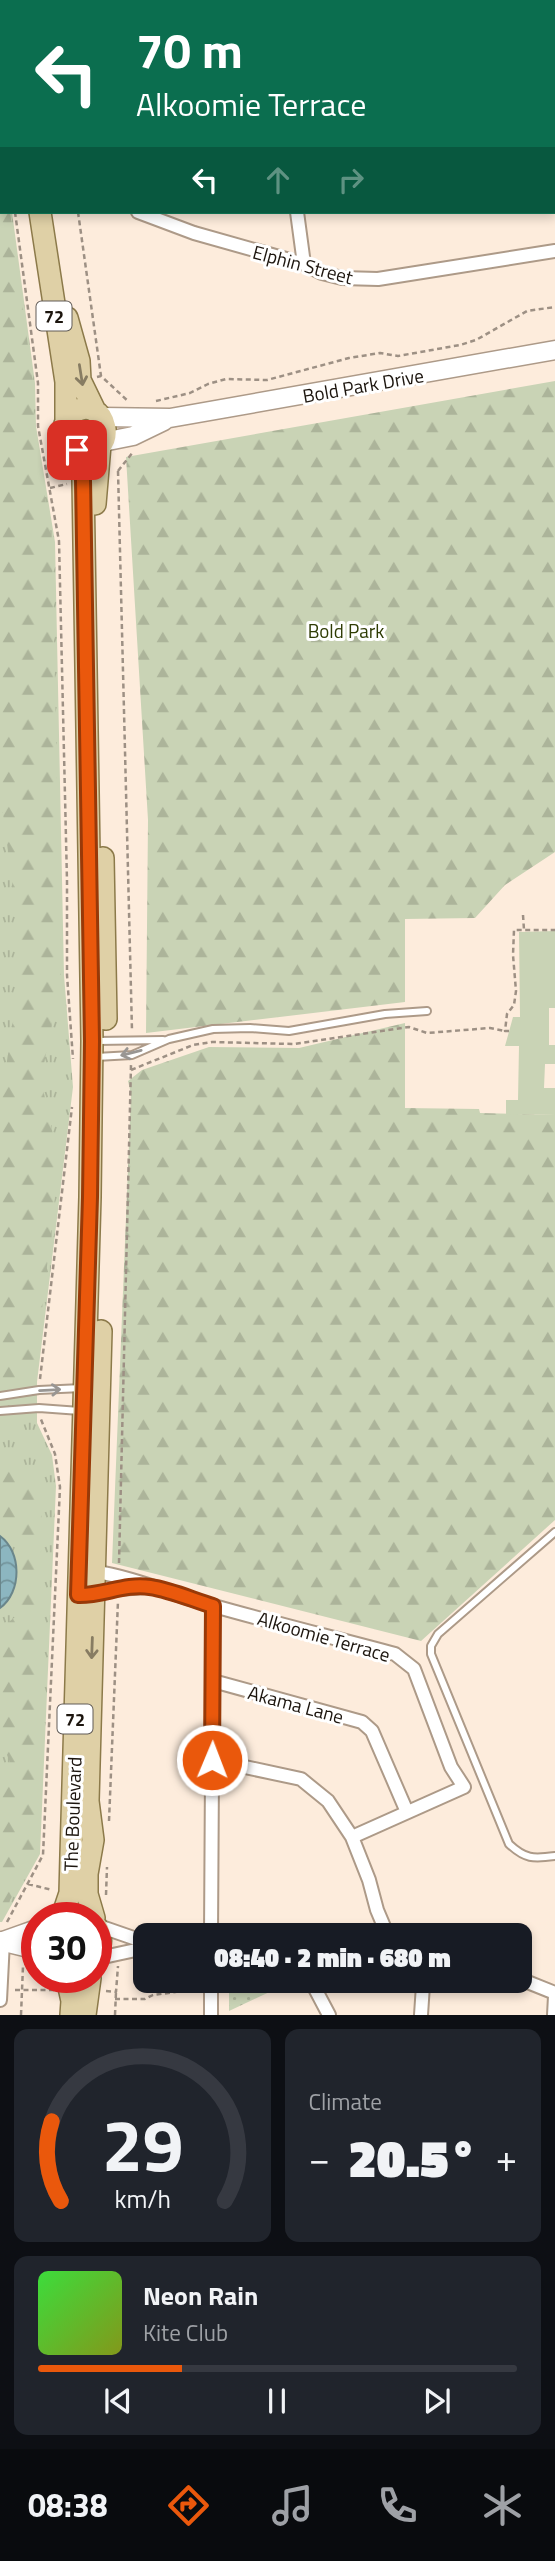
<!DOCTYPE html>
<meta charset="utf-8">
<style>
:root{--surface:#171b24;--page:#20242c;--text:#f1f3f6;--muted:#9ea1a6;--line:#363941;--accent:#ea580c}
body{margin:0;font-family:"Titillium Web",sans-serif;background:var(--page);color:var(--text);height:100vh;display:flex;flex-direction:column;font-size:26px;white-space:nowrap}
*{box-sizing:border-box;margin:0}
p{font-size:23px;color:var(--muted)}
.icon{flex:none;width:38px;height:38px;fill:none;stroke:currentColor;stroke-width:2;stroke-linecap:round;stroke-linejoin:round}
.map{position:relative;height:2015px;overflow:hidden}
.sheet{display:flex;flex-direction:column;gap:14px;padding:14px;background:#0d0f14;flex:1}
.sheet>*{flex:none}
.guide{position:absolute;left:0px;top:0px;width:556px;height:214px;box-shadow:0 4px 10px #0003;background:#0b6e4f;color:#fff;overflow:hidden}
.speed{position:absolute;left:21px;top:1902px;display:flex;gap:14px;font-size:35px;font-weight:700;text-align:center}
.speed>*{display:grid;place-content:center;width:91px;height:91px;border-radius:50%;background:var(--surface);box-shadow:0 4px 10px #0003;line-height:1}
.speed .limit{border:10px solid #d22;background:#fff;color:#111}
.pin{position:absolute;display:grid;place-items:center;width:60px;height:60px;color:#fff;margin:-30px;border-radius:14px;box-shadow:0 4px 10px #0006}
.me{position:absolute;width:77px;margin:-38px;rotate:1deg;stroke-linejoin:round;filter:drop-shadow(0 0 5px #0008)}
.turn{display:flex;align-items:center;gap:24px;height:147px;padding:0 21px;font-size:32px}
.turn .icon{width:91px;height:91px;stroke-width:2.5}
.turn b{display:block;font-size:49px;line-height:60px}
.lanes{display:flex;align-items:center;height:66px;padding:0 21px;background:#0003;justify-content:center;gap:35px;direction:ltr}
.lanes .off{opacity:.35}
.big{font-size:52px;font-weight:800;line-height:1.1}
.sheet .widget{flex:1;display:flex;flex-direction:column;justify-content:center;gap:10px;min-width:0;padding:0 24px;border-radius:14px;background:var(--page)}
.sheet .dial{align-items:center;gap:0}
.dial svg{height:182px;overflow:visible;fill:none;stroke:var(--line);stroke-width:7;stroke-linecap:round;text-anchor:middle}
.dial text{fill:var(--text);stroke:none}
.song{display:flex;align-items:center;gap:21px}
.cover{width:84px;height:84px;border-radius:10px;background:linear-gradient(135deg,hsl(120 70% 55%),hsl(70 70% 35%))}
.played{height:7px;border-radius:4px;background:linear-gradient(90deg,var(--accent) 30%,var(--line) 30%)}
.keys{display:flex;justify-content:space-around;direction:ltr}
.heat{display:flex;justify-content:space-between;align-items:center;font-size:38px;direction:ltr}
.sheet .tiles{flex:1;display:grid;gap:14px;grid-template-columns:1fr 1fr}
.widget:last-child{grid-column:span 2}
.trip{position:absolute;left:133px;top:1923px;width:399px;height:70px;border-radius:14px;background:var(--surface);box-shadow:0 4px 10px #0003;font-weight:800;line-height:70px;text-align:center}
.dock{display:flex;height:112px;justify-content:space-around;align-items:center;background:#090b0e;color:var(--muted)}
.dock .icon{width:49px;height:49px}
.dock .current{color:var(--accent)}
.dock b{font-size:32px;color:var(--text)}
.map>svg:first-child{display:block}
.grass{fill:url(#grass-tufts)}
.forest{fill:url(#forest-firs)}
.park{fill:url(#park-dots)}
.pitch{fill:#c9d3b5}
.water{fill:url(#water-waves);stroke:#6a868b;stroke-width:2}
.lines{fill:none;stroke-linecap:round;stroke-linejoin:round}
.lane-casing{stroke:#ad9a88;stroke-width:10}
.street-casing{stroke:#ad9a88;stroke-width:16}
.secondary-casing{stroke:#ad9a88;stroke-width:21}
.primary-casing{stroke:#8c7a4a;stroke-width:24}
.path{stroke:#9d9084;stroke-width:2.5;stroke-dasharray:5 3.5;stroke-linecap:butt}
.lane{stroke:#fff;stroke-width:6}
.street{stroke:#fff;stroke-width:12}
.secondary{stroke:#fff;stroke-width:18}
.primary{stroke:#dfd0a6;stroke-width:21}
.oneway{stroke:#877c62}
.oneway2{stroke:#999693}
.route-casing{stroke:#983908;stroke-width:18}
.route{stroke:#ea580c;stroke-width:12}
.labels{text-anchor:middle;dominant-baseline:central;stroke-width:6;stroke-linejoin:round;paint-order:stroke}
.shield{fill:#fff;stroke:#605b56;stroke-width:2}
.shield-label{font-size:18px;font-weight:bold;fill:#1c150e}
.street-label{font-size:19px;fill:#1c150e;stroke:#fff}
.park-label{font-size:19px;fill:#2f3c04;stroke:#fff}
</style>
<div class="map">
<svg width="555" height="2015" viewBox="0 0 555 2015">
<defs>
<pattern id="grass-tufts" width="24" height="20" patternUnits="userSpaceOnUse" patternTransform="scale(1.75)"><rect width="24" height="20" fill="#c9d3b5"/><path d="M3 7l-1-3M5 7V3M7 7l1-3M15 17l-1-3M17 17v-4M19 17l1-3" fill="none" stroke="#acb49a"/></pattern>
<pattern id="forest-firs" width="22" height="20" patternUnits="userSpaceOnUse" patternTransform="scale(1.75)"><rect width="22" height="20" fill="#c9d3b5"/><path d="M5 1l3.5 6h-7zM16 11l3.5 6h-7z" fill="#acb49a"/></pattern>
<pattern id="park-dots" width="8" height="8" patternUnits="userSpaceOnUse" patternTransform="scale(1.75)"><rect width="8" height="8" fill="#c9d3b5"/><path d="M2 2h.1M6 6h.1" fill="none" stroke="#acb49a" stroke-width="1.8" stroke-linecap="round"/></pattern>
<pattern id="water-waves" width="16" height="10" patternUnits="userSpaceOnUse" patternTransform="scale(1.75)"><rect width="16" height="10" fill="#8cb6c0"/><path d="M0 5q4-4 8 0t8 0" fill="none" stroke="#72939a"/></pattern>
</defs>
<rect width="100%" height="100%" fill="#fdecdc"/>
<!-- grass -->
<path class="grass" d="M0 118 2 212H12L35 383 36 426 55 542 64 975 73 1087 37 1382V1423L52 1455 56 1486 40 1854 2 1922H0Z"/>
<!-- forest -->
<path class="forest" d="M0 133 2 212H10L33 383 34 426 52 542 61 974 41 1080 59 1162 34 1379 0 1380V1105L23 960 0 792Z
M555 381V852L505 885 475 918 405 919V1002L146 1033 148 820 126 457Z
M405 1023V1108L479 1109 480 1113 555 1115V1520L421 1641 112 1563 131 1094 128 1081 142 1070 209 1047 299 1048Z
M0 1462 42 1485 37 1854 0 1917V1767L10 1762 0 1738V1629L15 1617C22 1582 29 1552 0 1526Z"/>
<!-- park -->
<path class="park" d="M229 1981H293L229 2011Z"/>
<!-- pitch -->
<path class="pitch" d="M555 931V1008H549V1045H555V1064H545L544 1088H555V1115L506 1114V1100H518L519 1046H505L513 1017H520L519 932Z"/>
<!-- water -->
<path class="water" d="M0 1536C22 1552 22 1592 0 1608Z"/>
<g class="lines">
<!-- lane casing -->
<g class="lane-casing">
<path id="lane" d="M0 78H2
M97 1041 163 1040
M96 1057 132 1055 169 1039 213 1029 250 1028 289 1031 385 1014 427 1011
M0 1396 39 1390 82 1388
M0 1411 39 1408 80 1411
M555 1532 438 1634 431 1646V1654L509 1844C525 1859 533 1859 555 1856"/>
</g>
<!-- street casing -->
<g class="street-casing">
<path id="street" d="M267 0V2
M138 212 194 233 304 264 322 273 342 278 378 279 555 251
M297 212 304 264
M91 1571C134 1577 173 1595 214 1606 274 1623 335 1638 395 1654L414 1669 451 1767 464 1787 352 1837
M90 1596 118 1589 145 1587
M213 1681 362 1722 372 1731 407 1812
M212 1760 301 1779 328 1801 352 1837 369 1880 377 1910 388 1936
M96 1925 145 1942
M211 1936 213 1606
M96 1956H108L145 1948
M520 1979 555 1993
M311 1981 329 2015
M419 1981 423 1985 421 2015
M423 1985 437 1981
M0 2000 3 1941
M211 2015V1981
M554 2015 555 1996"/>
</g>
<!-- secondary casing -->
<g class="secondary-casing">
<path id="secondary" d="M102 417 170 418 555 350
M103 442 133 436 164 421
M0 1941 37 1950
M3 1941 37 1929"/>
</g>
<!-- primary casing -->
<g class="primary-casing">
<path id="primary" d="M12 0V2
M40 212 66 382V419
M67 318 79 361 80 380 95 411
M95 504 100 445
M103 858 106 1019
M64 1918V1911L70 1893 71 1855 90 1197 92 1041 83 480C82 471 81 461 78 453 75 446 76 451 71 446 61 437 62 421 73 413 106 390 123 460 77 450
M94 1918 87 1894V1874L93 1840 88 1801 101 1331
M96 1926C102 1937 102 1944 96 1956
M67 1978 72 2001 71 2015
M85 2015 90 1978"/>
</g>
<!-- path -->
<path class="path" d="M0 90 2 105
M15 212 38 383V426L59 541 67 881V975L73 1059
M78 212 101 376
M97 377 101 376 129 402
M156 401 190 393 208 384 226 379 267 380 349 358 380 353 398 356 460 345 476 340 527 311 555 307
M118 471 132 1031
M118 471 133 452
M50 488 67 484
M523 915 524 930
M509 1031H505L507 1014 514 1005 516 991 513 955 514 930H555
M131 1070 193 1045 212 1042 294 1044 409 1027 427 1033 490 1028 505 1031
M40 1379 72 1107
M119 1563 131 1065
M109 1821 118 1601
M28 1884 52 1890
M106 1895 107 1867
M7 1922 43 1855 60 1487 55 1454 40 1417
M15 1990H54
M106 1991 116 1992 118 1966
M115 1999H145L153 1995 183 1991 185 1981
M21 2015 23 1966 28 1963
M115 2015 116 1992"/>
<!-- lane -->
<use href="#lane" class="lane"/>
<!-- street -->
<use href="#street" class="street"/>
<!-- secondary -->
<use href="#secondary" class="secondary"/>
<!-- primary -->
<use href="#primary" class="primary"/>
</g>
<!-- one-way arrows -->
<defs><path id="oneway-shaft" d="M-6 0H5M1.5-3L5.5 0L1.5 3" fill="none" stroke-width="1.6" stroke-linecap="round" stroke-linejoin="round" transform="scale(1.75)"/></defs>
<g class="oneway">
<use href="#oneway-shaft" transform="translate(81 375) rotate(81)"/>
<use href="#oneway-shaft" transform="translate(92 1648) rotate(92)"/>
</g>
<g class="oneway2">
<use href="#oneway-shaft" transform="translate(131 1053) rotate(166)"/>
<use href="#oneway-shaft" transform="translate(50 1390) rotate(-3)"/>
</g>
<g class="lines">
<!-- route casing -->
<g class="route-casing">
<path id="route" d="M77 450 83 480 92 1041 90 1197 78 1595C102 1596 125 1583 150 1587 171 1590 193 1600 213 1606L212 1760"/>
</g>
<!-- route -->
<use href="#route" class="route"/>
</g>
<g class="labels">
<!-- shield labels -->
<g class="shield">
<rect x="36.5" y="301.5" width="35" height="29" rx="5"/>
<rect x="57.5" y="1704.5" width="35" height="29" rx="5"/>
</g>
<g class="shield-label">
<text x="54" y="316">72</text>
<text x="75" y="1719">72</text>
</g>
<!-- street labels -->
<g class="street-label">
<text transform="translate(303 264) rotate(15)">Elphin Street</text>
<text transform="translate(363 385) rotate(-10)">Bold Park Drive</text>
<text transform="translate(324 1636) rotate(16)">Alkoomie Terrace</text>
<text transform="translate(296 1704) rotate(15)">Akama Lane</text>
<text transform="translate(72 1814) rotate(-88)">The Boulevard</text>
</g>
<!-- park labels -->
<g class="park-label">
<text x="346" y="630">Bold Park</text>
</g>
</g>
</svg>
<div class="speed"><div class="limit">30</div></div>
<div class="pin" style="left:77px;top:450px;background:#d93025"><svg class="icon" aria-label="arrive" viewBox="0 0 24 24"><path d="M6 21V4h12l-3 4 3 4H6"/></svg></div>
<svg class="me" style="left:212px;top:1760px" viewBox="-20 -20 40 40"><circle r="17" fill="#ea580c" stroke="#fff" stroke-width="3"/><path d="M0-11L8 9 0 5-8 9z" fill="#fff"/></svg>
<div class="trip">08:40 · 2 min · 680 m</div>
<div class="guide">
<div class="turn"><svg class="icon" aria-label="left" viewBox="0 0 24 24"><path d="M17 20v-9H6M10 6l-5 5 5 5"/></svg><div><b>70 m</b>Alkoomie Terrace</div></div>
<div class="lanes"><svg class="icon" aria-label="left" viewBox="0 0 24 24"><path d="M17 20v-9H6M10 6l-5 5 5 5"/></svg><svg class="icon off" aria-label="ahead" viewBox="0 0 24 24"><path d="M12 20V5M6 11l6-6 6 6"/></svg><svg class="icon off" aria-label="right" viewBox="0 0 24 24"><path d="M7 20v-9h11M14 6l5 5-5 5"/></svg></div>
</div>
</div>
<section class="sheet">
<div class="tiles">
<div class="widget dial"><svg viewBox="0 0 100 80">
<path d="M14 69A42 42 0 1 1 86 69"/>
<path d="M14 69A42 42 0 0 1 10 34" stroke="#ea580c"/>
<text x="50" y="56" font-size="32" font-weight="700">29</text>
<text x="50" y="72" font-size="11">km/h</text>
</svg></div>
<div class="widget"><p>Climate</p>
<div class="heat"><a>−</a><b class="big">20.5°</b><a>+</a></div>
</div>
<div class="widget">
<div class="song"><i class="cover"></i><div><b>Neon Rain</b><p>Kite Club</p></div></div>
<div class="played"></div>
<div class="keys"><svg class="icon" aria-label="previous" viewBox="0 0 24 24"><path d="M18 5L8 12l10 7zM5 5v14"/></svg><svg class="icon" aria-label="pause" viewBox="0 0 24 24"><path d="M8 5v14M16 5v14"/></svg><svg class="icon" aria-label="next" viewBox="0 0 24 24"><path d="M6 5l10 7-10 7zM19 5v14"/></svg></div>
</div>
</div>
</section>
<nav class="dock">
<b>08:38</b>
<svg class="icon current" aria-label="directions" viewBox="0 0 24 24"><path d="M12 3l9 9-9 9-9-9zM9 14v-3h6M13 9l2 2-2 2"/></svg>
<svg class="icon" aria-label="music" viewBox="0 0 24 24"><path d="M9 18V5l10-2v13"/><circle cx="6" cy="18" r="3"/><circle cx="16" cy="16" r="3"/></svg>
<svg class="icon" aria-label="phone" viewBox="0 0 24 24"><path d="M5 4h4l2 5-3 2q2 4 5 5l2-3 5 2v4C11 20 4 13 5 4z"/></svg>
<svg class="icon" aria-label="climate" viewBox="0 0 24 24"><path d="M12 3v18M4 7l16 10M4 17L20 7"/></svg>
</nav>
